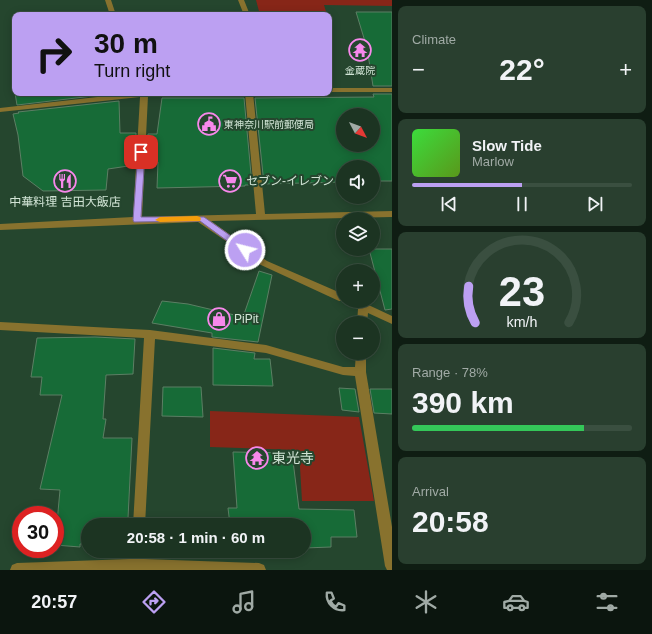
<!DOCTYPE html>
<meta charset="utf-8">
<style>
:root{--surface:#1c3422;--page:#293f2f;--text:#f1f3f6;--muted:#a0aaa5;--line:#3a4f40;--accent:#bca0f2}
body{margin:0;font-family:Helvetica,"Noto Sans JP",sans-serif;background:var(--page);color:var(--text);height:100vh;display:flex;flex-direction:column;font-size:15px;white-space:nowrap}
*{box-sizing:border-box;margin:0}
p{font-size:13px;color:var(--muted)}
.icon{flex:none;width:22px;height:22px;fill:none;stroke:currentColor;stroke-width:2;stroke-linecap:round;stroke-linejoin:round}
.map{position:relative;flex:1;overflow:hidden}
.details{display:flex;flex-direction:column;gap:6px;padding:6px;background:#0f1d13;width:260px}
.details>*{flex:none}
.banner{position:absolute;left:12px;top:12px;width:320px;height:84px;border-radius:8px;box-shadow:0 2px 10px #0003,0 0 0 1px var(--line);background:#bca0f2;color:#111;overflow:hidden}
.needle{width:26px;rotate:131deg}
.controls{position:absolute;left:336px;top:108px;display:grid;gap:8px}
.controls a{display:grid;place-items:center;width:44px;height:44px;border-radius:50%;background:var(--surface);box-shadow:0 2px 10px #0003,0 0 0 1px var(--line);font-size:20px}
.speed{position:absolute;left:12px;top:506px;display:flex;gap:8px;font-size:20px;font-weight:700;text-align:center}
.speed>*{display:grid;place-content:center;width:52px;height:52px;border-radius:50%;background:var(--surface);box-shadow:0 2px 10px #0003,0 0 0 1px var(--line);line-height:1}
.speed .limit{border:6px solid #d22;background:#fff;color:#111}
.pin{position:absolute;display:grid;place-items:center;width:34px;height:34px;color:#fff;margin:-17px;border-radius:8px;box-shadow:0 2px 6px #0006}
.me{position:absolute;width:44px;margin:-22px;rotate:306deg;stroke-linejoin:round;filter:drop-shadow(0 0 3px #0008)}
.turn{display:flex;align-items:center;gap:14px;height:84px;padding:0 16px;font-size:18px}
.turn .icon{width:52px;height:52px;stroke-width:2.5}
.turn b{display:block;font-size:28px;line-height:34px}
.big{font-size:30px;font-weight:600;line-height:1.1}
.details .widget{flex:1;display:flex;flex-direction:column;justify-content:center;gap:6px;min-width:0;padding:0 14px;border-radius:8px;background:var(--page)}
.details .dial{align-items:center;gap:0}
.dial svg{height:104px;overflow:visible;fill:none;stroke:var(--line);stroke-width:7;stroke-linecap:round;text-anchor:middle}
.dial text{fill:var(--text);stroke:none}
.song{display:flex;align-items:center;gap:12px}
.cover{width:48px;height:48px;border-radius:6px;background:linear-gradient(135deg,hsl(120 70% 55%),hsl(90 70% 35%))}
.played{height:4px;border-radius:2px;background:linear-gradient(90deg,var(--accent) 50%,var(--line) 50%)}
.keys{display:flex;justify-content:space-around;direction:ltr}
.heat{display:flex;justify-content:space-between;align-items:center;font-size:22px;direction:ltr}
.charge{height:6px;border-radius:3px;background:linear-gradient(90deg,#34c759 78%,var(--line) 0)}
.trip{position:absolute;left:81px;top:518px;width:230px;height:40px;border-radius:20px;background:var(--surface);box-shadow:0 2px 10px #0003,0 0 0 1px var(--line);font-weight:600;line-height:40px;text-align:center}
.tab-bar{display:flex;height:64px;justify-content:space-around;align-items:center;background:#0b150e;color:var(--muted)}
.tab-bar .icon{width:28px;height:28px}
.tab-bar .active{color:var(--accent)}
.tab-bar b{font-size:18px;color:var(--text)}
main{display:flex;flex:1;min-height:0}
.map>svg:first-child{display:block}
.green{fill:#872618}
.building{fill:#176b37;stroke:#5c7f64;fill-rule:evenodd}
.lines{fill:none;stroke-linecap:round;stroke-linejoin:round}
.minor{fill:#88722e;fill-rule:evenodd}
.route{fill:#bca0f2;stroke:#7a689d}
.slow{fill:#f59e0b}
.labels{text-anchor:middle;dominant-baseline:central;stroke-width:4;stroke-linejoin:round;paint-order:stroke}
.far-poi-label{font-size:10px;fill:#d1e4d5;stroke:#25462e}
.poi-label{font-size:12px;fill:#d1e4d5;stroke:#25462e;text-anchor:start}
.near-poi-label{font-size:14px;fill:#d1e4d5;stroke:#25462e;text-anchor:start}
</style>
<main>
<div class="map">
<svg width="392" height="570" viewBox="0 0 392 570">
<rect width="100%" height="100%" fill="#25462e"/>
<!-- green -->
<path class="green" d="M256 0H392V6L324 5 327 15H260Z
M210 411 359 417 374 501H302L299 450 210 447Z"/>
<!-- building -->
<path class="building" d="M356 12H392V86H373L367 48Z
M15 93H118L17 105Z
M373 94H392V181H373V167H343V182L264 184 255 98 374 97ZM343 115H373V145H343Z
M162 98H244L252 185H245V186L157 188 158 162 146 163 148 134H157Z
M119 101 120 133H136L135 165 108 169 106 190 43 191 23 176 18 135 13 114 19 113 18 112Z
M369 249H392V309L385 310Z
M259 271 272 275 258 342 212 337V333L152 323 162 301 188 304 243 317Z
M95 337 135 339 133 374 106 375 103 419H106L103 438H132L128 518H126V525H88V543L80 544V547L55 545 60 490 40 489 62 395H40L42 377H31L37 338Z
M213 348 255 353 254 359H270L273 386 213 385Z
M163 387H201L203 417 162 416Z
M339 388 355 389 359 412 342 410Z
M370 389H392V414L374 413Z
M233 452 292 453 299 509 354 510 357 537H331V547L304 548V525H230L228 508H237Z"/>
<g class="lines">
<!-- minor -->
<path class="minor" d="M105 0H111L116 15H110Z
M238 0H244L250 15H244Z
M329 88H392V92H329Z
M133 93H190L186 95 148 96 142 217 256 214 245 93H253L265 214 392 211V217L211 221 267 261 343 294V301H360L392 316V324L368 313 367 323H357L358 309 346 304 345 301H339L261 265 198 222 0 230V224L133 217 140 97 0 112V108Z
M0 322 150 330 266 345 343 367H355L356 353H366V372L392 527V570H387L385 566 355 376 343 375 266 353 155 339 145 525H133L144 338 0 330Z
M130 551H144V559L259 563 264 565 266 570H10L12 565 17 563 130 559Z"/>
</g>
<!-- route -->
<path class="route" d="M141 149 145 152 141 217H204L248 248 249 250 248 252H242L200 221 134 222 133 220 138 152Z"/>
<!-- slow -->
<path class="slow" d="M197 216 200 217 201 219 200 221 160 222 155 220 160 217Z"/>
<!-- icons -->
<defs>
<g id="temple-ring" transform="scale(1.15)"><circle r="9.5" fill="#25462e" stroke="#f788eb" stroke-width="1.5"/><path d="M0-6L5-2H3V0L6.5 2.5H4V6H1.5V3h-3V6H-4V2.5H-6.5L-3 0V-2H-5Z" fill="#f788eb"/></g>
<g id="civic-ring" transform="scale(1.15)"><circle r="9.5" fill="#25462e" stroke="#f788eb" stroke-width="1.5"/><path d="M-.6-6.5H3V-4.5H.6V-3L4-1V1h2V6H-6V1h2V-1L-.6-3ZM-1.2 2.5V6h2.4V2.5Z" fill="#f788eb"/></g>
<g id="restaurant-ring" transform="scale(1.15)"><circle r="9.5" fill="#25462e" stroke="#f788eb" stroke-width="1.5"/><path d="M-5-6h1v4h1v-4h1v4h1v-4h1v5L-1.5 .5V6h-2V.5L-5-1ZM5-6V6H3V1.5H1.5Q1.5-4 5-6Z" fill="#f788eb"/></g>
<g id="supermarket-ring" transform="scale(1.15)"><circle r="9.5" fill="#25462e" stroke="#f788eb" stroke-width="1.5"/><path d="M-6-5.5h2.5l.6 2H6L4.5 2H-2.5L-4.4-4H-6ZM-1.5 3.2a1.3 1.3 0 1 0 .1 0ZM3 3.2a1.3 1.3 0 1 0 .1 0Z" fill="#f788eb"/></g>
<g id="shop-ring" transform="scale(1.15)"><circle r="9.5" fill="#25462e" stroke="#f788eb" stroke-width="1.5"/><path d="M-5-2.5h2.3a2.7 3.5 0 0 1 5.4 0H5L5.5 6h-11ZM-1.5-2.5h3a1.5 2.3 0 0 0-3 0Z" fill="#f788eb"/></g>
</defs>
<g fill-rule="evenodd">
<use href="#temple-ring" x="360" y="50"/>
<use href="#civic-ring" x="209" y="124"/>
<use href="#restaurant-ring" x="65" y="181"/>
<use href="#supermarket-ring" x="230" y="181"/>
<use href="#shop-ring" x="219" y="319"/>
<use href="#temple-ring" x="257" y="458"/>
</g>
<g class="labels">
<!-- far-poi labels -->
<g class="far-poi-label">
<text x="360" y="70">金蔵院</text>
<text x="224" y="124" text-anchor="start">東神奈川駅前郵便局</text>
</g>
<!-- poi labels -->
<g class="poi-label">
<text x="246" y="181">セブン-イレブン</text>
<text x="65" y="202" text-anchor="middle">中華料理 吉田大飯店</text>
<text x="234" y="319">PiPit</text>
</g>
<!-- near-poi labels -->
<g class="near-poi-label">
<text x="272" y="458">東光寺</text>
</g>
</g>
</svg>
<div class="controls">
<a><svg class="needle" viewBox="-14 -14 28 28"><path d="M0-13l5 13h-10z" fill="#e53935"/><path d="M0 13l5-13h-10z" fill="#a0aaa5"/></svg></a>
<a><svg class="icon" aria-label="sound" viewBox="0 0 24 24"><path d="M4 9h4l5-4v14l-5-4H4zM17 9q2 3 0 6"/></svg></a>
<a><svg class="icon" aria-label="layers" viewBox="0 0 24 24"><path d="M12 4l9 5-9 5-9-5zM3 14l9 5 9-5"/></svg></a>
<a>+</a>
<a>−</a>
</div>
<div class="speed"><div class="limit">30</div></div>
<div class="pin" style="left:141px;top:152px;background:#d93025"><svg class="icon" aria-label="arrive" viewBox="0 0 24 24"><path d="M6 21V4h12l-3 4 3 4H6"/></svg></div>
<svg class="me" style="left:245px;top:250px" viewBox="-20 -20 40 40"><circle r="17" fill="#bca0f2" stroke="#fff" stroke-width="3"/><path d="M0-11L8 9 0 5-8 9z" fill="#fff"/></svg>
<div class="trip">20:58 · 1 min · 60 m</div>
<div class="banner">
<div class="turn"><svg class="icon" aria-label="right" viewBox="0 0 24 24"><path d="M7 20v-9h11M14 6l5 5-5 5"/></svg><div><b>30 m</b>Turn right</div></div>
</div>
</div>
<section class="details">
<div class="widget"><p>Climate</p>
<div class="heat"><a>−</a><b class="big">22°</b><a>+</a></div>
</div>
<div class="widget">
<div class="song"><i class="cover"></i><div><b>Slow Tide</b><p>Marlow</p></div></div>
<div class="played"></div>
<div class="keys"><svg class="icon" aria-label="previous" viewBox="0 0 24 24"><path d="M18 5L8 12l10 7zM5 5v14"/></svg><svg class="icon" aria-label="pause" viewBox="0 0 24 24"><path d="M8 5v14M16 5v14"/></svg><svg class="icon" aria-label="next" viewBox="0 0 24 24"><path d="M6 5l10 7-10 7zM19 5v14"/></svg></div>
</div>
<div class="widget dial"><svg viewBox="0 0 100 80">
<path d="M14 69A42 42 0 1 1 86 69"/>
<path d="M14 69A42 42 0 0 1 9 41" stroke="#bca0f2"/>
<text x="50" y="56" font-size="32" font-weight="700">23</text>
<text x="50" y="72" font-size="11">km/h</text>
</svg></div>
<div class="widget"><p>Range · 78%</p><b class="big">390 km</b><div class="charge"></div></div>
<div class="widget"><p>Arrival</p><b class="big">20:58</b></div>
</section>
</main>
<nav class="tab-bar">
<b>20:57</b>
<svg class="icon active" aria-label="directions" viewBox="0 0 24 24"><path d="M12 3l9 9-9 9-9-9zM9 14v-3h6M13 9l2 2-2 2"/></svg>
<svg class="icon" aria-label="music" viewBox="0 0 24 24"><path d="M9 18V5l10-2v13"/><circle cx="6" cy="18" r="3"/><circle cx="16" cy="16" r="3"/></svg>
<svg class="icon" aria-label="phone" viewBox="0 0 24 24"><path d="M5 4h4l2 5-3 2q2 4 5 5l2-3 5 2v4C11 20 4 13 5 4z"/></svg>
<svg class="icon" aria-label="climate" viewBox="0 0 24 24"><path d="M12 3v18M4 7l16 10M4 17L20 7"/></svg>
<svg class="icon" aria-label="car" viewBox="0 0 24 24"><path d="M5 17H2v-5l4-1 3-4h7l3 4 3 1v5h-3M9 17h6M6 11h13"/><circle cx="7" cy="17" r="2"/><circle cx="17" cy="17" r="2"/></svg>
<svg class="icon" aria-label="filters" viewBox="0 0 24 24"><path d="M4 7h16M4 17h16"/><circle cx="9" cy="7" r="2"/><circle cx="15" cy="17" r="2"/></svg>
</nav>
